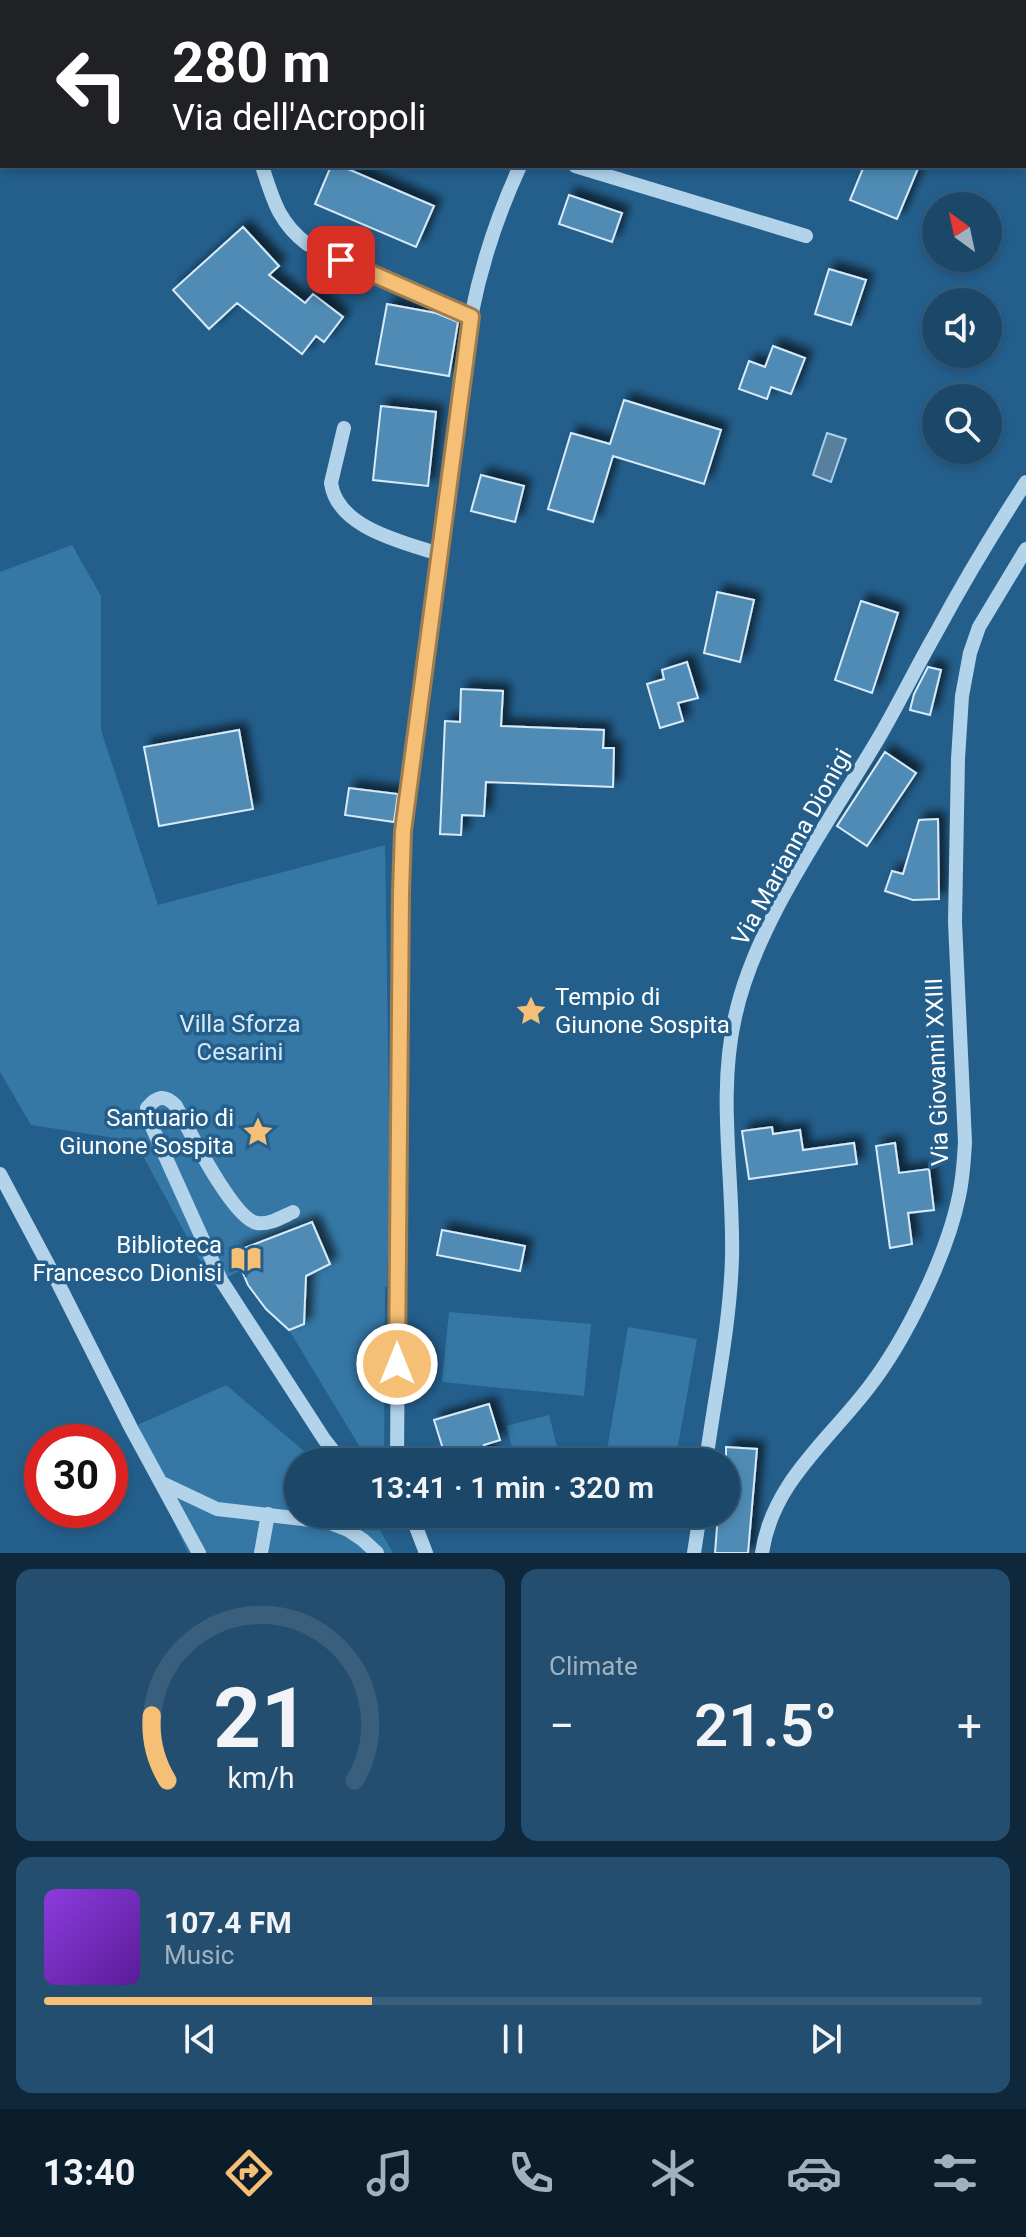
<!DOCTYPE html>
<meta charset="utf-8">
<style>
:root{--surface:#1b4769;--page:#244e6f;--text:#f1f3f6;--muted:#a0b2c0;--line:#395f7d;--accent:#f5bf76}
body{margin:0;font-family:Roboto,sans-serif;background:var(--page);color:var(--text);height:100vh;display:flex;flex-direction:column;font-size:30px;white-space:nowrap}
*{box-sizing:border-box;margin:0}
p{font-size:26px;color:var(--muted)}
.icon{flex:none;width:44px;height:44px;fill:none;stroke:currentColor;stroke-width:2;stroke-linecap:round;stroke-linejoin:round}
.map{position:relative;height:1553px;overflow:hidden}
.panel{display:flex;flex-direction:column;gap:16px;padding:16px;background:#0f273a;flex:1}
.panel>*{flex:none}
.top-card{position:absolute;left:0px;top:0px;width:1026px;height:168px;box-shadow:0 4px 12px #0003,0 0 0 2px var(--line);background:#202124;color:#fff;overflow:hidden}
.needle{width:52px;rotate:327deg}
.controls{position:absolute;left:922px;top:192px;display:grid;gap:16px}
.controls a{display:grid;place-items:center;width:80px;height:80px;border-radius:50%;background:var(--surface);box-shadow:0 4px 12px #0003,0 0 0 2px var(--line);font-size:40px}
.speed{position:absolute;left:24px;top:1424px;display:flex;gap:16px;font-size:40px;font-weight:700;text-align:center}
.speed>*{display:grid;place-content:center;width:104px;height:104px;border-radius:50%;background:var(--surface);box-shadow:0 4px 12px #0003,0 0 0 2px var(--line);line-height:1}
.speed .limit{border:12px solid #d22;background:#fff;color:#111}
.pin{position:absolute;display:grid;place-items:center;width:68px;height:68px;color:#fff;margin:-34px;border-radius:16px;box-shadow:0 4px 12px #0006}
.me{position:absolute;width:88px;margin:-44px;rotate:0deg;stroke-linejoin:round;filter:drop-shadow(0 0 6px #0008)}
.turn{display:flex;align-items:center;gap:28px;height:168px;padding:0 40px;font-size:36px}
.turn .icon{width:104px;height:104px;stroke-width:2.5}
.turn b{display:block;font-size:56px;line-height:68px}
.big{font-size:60px;font-weight:600;line-height:1.1}
.panel .card{flex:1;display:flex;flex-direction:column;justify-content:center;gap:12px;min-width:0;padding:0 28px;border-radius:16px;background:var(--page)}
.panel .dial{align-items:center;gap:0}
.dial svg{height:208px;overflow:visible;fill:none;stroke:var(--line);stroke-width:7;stroke-linecap:round;text-anchor:middle}
.dial text{fill:var(--text);stroke:none}
.song{display:flex;align-items:center;gap:24px}
.cover{width:96px;height:96px;border-radius:12px;background:linear-gradient(135deg,hsl(270 70% 55%),hsl(270 70% 35%))}
.played{height:8px;border-radius:4px;background:linear-gradient(90deg,var(--accent) 35%,var(--line) 35%)}
.keys{display:flex;justify-content:space-around;direction:ltr}
.heat{display:flex;justify-content:space-between;align-items:center;font-size:44px;direction:ltr}
.panel .tiles{flex:1;display:grid;gap:16px;grid-template-columns:1fr 1fr}
.card:last-child{grid-column:span 2}
.trip{position:absolute;left:284px;top:1448px;width:456px;height:80px;border-radius:40px;background:var(--surface);box-shadow:0 4px 12px #0003,0 0 0 2px var(--line);font-weight:600;line-height:80px;text-align:center}
.tab-bar{display:flex;height:128px;justify-content:space-around;align-items:center;background:#0b1c2a;color:var(--muted)}
.tab-bar .icon{width:56px;height:56px}
.tab-bar .active{color:var(--accent)}
.tab-bar b{font-size:36px;color:var(--text)}
.map>svg:first-child{display:block}
.green{fill:#3578a6}
.water{fill:#58809e;stroke:#a6d0eb;stroke-width:2}
.building{fill:#508bb4;stroke:#d7eaf8;stroke-width:2;filter:url(#shadow)}
.lines{fill:none;stroke-linecap:round;stroke-linejoin:round}
.minor{stroke:#b2d3ea;stroke-width:14}
.route-casing{stroke:#9f7c4d;stroke-width:20}
.route{stroke:#f5bf76;stroke-width:14}
.labels{text-anchor:middle;dominant-baseline:central;stroke-width:7;stroke-linejoin:round;paint-order:stroke}
.street-label{font-size:24px;fill:#fff;stroke:#245f8c}
.poi-label{font-size:24px;fill:#fff;stroke:#245f8c;text-anchor:end}
.park-label{font-size:24px;fill:#d7eaf8;stroke:#245f8c}
</style>
<div class="map">
<svg width="1026" height="1553" viewBox="0 0 1026 1553">
<defs>
<filter id="shadow"><feDropShadow dx="7" dy="-7" stdDeviation="4" flood-color="#0009"/></filter>
</defs>
<rect width="100%" height="100%" fill="#245f8c"/>
<!-- green -->
<path class="green" d="M72 545 101 596V730L158 905 385 845 390 1182 387 1287H385L384 1459 381 1462H369L289 1330 266 1309 248 1285 241 1270 213 1285 135 1141 31 1125 0 1072V572Z
M449 1312 591 1324 584 1396 442 1382Z
M628 1327 697 1339 675 1462H605Z
M226 1385 317 1462H298V1514H371L393 1553H188L131 1428Z
M549 1415 561 1462H516L506 1426Z"/>
<!-- water -->
<path class="water" d="M827 433 846 439 831 482 813 475Z"/>
<!-- building -->
<path class="building" d="M331 166H341L434 206 416 247 315 204Z
M864 166H919L897 219 850 200Z
M569 195 622 213 612 242 559 224Z
M243 227 279 266 269 275 305 303 313 294 343 317 324 342 316 336 302 354 237 303 209 329 173 290Z
M829 269 866 280 851 325 815 314Z
M387 304 436 313 458 322 449 376 376 364Z
M773 346 805 358 791 394 771 387 767 399 739 389 749 361 765 367Z
M624 400 721 430 704 484 613 456 593 522 548 509 571 433 610 444Z
M381 406 436 412 428 486 373 480Z
M481 475 524 486 515 522 471 511Z
M717 592 754 600 740 662 704 653Z
M861 601 898 613 872 693 835 680Z
M687 662 698 698 678 703 683 721 660 728 647 684 664 679 662 670Z
M928 667 941 670 930 715 910 710 914 694Z
M461 689 503 691 501 726 604 730 603 748H614L613 787 486 782 484 816 462 815 461 835 440 834 445 721 460 722Z
M239 730 253 809 159 826 144 747Z
M885 752 916 773 867 846 837 826Z
M349 788 398 794 394 822 345 815Z
M938 819 939 899 913 900 885 891 892 871 903 874 919 820Z
M772 1127 773 1134 800 1130 803 1150 854 1143 857 1164 749 1179 742 1131Z
M895 1143 899 1173 929 1169 934 1210 908 1213 912 1244 890 1248 876 1146Z
M312 1222 330 1264 306 1276 304 1324 289 1330 266 1309 248 1285 234 1252Z
M442 1230 525 1246 520 1271 437 1255Z
M489 1404 500 1440 484 1445 490 1462H447L434 1420Z
M726 1447 757 1449 748 1553H715L718 1514H726Z"/>
<g class="lines">
<!-- minor -->
<path class="minor" d="M599 2V0
M262 166C273 199 278 222 307 244L471 317
M575 166 806 236
M344 428 331 483C337 528 403 542 439 554
M0 1174 59 1285 131 1428 199 1553
M293 1212C282 1217 269 1225 257 1223 233 1219 189 1130 176 1106 165 1094 157 1096 147 1108L148 1118 221 1280 324 1439 342 1462
M397 1462 401 893 403 831 471 317C481 265 498 214 520 166
M706 1462C715 1394 730 1327 732 1258 734 1178 717 1097 735 1017 756 920 831 820 881 734 900 701 917 666 936 633 964 581 994 531 1026 482
M162 1483 217 1509 328 1522 348 1530 363 1540 377 1553
M411 1514 426 1553
M261 1553 268 1514
M694 1553 700 1514
M762 1553C772 1483 828 1441 869 1387 906 1339 947 1255 959 1196 963 1178 964 1160 965 1142L955 922 958 759 962 696 970 653 979 627 1026 549"/>
</g>
<g class="lines">
<!-- route casing -->
<g class="route-casing">
<path id="route" d="M341 260 471 317 403 831 401 893 397 1364"/>
</g>
<!-- route -->
<use href="#route" class="route"/>
</g>
<!-- icons -->
<defs>
<g id="sight-bare" transform="scale(2.4)"><path d="M0-6L1.8-2.2L6-1.7L2.9 1.2L3.7 5.4L0 3.3L-3.7 5.4L-2.9 1.2L-6-1.7L-1.8-2.2Z" fill="#f5bf76" stroke="#245f8c" stroke-width="2.5" paint-order="stroke"/></g>
<g id="library-bare" transform="scale(2.4)"><path d="M-6-4Q-3-5.5-.7-3.5V5Q-3 3-6 4ZM6-4Q3-5.5 .7-3.5V5Q3 3 6 4Z" fill="#f5bf76" stroke="#245f8c" stroke-width="2.5" paint-order="stroke"/></g>
</defs>
<g fill-rule="evenodd">
<use href="#sight-bare" x="531" y="1011"/>
<use href="#sight-bare" x="258" y="1132"/>
<use href="#library-bare" x="246" y="1259"/>
</g>
<g class="labels">
<!-- street labels -->
<g class="street-label">
<text transform="translate(792 847) rotate(-61)">Via Marianna Dionigi</text>
<text transform="translate(937 1072) rotate(-92)">Via Giovanni XXIII</text>
</g>
<!-- poi labels -->
<g class="poi-label">
<text x="555" y="997" text-anchor="start">Tempio di<tspan x="555" dy="28">Giunone Sospita</tspan></text>
<text x="234" y="1118">Santuario di<tspan x="234" dy="28">Giunone Sospita</tspan></text>
<text x="222" y="1245">Biblioteca<tspan x="222" dy="28">Francesco Dionisi</tspan></text>
</g>
<!-- park labels -->
<g class="park-label">
<text x="240" y="1024">Villa Sforza<tspan x="240" dy="28">Cesarini</tspan></text>
</g>
</g>
</svg>
<div class="controls">
<a><svg class="needle" viewBox="-14 -14 28 28"><path d="M0-13l5 13h-10z" fill="#e53935"/><path d="M0 13l5-13h-10z" fill="#a0b2c0"/></svg></a>
<a><svg class="icon" aria-label="sound" viewBox="0 0 24 24"><path d="M4 9h4l5-4v14l-5-4H4zM17 9q2 3 0 6"/></svg></a>
<a><svg class="icon" aria-label="search" viewBox="0 0 24 24"><circle cx="10" cy="10" r="6"/><path d="M15 15l6 6"/></svg></a>
</div>
<div class="speed"><div class="limit">30</div></div>
<div class="pin" style="left:341px;top:260px;background:#d93025"><svg class="icon" aria-label="arrive" viewBox="0 0 24 24"><path d="M6 21V4h12l-3 4 3 4H6"/></svg></div>
<svg class="me" style="left:397px;top:1364px" viewBox="-20 -20 40 40"><circle r="17" fill="#f5bf76" stroke="#fff" stroke-width="3"/><path d="M0-11L8 9 0 5-8 9z" fill="#fff"/></svg>
<div class="trip">13:41 · 1 min · 320 m</div>
<div class="top-card">
<div class="turn"><svg class="icon" aria-label="left" viewBox="0 0 24 24"><path d="M17 20v-9H6M10 6l-5 5 5 5"/></svg><div><b>280 m</b>Via dell'Acropoli</div></div>
</div>
</div>
<section class="panel">
<div class="tiles">
<div class="card dial"><svg viewBox="0 0 100 80">
<path d="M14 69A42 42 0 1 1 86 69"/>
<path d="M14 69A42 42 0 0 1 8 44" stroke="#f5bf76"/>
<text x="50" y="56" font-size="32" font-weight="700">21</text>
<text x="50" y="72" font-size="11">km/h</text>
</svg></div>
<div class="card"><p>Climate</p>
<div class="heat"><a>−</a><b class="big">21.5°</b><a>+</a></div>
</div>
<div class="card">
<div class="song"><i class="cover"></i><div><b>107.4 FM</b><p>Music</p></div></div>
<div class="played"></div>
<div class="keys"><svg class="icon" aria-label="previous" viewBox="0 0 24 24"><path d="M18 5L8 12l10 7zM5 5v14"/></svg><svg class="icon" aria-label="pause" viewBox="0 0 24 24"><path d="M8 5v14M16 5v14"/></svg><svg class="icon" aria-label="next" viewBox="0 0 24 24"><path d="M6 5l10 7-10 7zM19 5v14"/></svg></div>
</div>
</div>
</section>
<nav class="tab-bar">
<b>13:40</b>
<svg class="icon active" aria-label="directions" viewBox="0 0 24 24"><path d="M12 3l9 9-9 9-9-9zM9 14v-3h6M13 9l2 2-2 2"/></svg>
<svg class="icon" aria-label="music" viewBox="0 0 24 24"><path d="M9 18V5l10-2v13"/><circle cx="6" cy="18" r="3"/><circle cx="16" cy="16" r="3"/></svg>
<svg class="icon" aria-label="phone" viewBox="0 0 24 24"><path d="M5 4h4l2 5-3 2q2 4 5 5l2-3 5 2v4C11 20 4 13 5 4z"/></svg>
<svg class="icon" aria-label="climate" viewBox="0 0 24 24"><path d="M12 3v18M4 7l16 10M4 17L20 7"/></svg>
<svg class="icon" aria-label="car" viewBox="0 0 24 24"><path d="M5 17H2v-5l4-1 3-4h7l3 4 3 1v5h-3M9 17h6M6 11h13"/><circle cx="7" cy="17" r="2"/><circle cx="17" cy="17" r="2"/></svg>
<svg class="icon" aria-label="filters" viewBox="0 0 24 24"><path d="M4 7h16M4 17h16"/><circle cx="9" cy="7" r="2"/><circle cx="15" cy="17" r="2"/></svg>
</nav>
